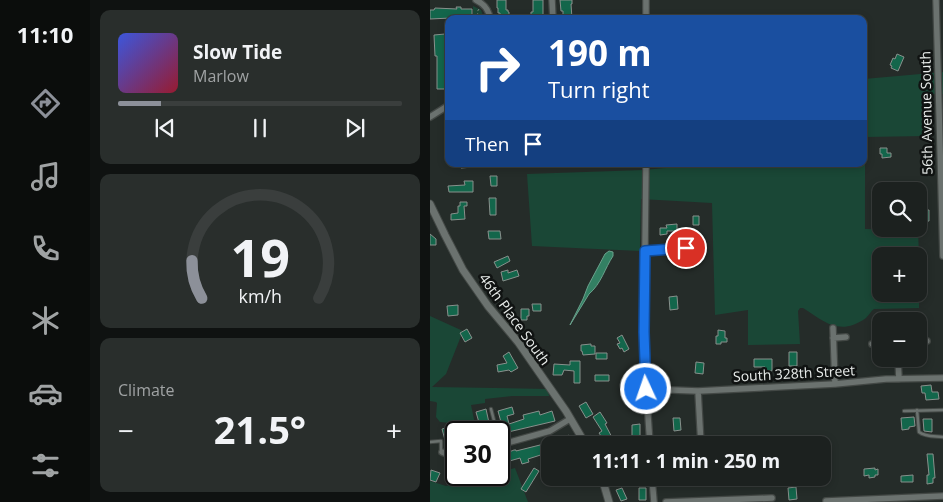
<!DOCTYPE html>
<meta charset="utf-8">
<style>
:root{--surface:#1c211f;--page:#292e2c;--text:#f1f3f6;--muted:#a0a3a4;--line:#3a3e3d;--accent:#8c9099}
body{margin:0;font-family:"Open Sans",sans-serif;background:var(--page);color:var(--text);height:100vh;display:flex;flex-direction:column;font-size:19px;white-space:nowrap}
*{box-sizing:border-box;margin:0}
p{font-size:16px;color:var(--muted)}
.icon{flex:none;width:28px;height:28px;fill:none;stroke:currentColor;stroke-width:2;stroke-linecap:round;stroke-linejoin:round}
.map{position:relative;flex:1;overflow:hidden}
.details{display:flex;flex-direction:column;gap:10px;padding:10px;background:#0f1211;width:340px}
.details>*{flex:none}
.banner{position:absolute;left:15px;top:15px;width:422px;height:152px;border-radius:10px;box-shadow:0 2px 8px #0003,0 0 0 1px var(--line);background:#1a4fa0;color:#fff;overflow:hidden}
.tools{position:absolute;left:442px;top:182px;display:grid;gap:10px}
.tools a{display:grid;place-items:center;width:55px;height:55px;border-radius:10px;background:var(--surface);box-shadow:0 2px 8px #0003,0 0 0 1px var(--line);font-size:25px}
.speed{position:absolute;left:15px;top:421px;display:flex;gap:10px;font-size:25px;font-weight:700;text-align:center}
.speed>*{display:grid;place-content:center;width:65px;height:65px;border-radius:50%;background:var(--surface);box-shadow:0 2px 8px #0003,0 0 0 1px var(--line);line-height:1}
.speed .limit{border:2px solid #111;border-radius:8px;background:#fff;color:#111}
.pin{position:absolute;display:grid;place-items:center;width:42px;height:42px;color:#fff;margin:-21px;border:2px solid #fff;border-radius:50%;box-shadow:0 1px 5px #0007}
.me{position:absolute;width:55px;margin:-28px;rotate:357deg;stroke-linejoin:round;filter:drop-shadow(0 0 4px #0008)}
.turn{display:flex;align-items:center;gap:18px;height:105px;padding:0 20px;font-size:22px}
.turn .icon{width:65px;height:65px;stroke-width:2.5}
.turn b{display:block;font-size:35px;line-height:42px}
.then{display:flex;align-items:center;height:48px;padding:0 20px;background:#0003;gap:10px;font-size:19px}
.big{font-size:38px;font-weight:700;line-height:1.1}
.details .card{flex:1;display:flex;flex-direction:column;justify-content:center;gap:8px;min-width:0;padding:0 18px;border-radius:10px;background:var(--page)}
.details .dial{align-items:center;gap:0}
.dial svg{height:130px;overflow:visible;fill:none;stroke:var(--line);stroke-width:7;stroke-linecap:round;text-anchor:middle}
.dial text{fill:var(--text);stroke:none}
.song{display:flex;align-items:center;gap:15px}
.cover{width:60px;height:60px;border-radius:8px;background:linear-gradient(135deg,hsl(230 70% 55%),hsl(350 70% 35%))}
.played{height:5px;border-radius:2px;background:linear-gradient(90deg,var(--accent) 15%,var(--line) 15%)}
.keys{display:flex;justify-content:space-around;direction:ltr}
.heat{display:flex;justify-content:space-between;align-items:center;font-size:28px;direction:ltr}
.trip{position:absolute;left:111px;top:436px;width:290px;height:50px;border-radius:10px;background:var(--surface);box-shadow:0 2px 8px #0003,0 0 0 1px var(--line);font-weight:700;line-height:50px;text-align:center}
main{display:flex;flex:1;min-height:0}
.dock{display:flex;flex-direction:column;width:90px;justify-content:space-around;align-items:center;background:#0b0d0c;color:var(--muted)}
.dock .icon{width:35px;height:35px}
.dock .current{color:var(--accent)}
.dock b{font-size:22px;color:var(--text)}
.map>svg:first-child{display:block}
.green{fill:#1a4736}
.water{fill:#338063;stroke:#6aa18c}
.building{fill:#13664b;stroke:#88908c}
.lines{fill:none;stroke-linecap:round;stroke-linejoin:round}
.service-casing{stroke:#434845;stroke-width:4.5}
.minor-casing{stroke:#434845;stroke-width:8}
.tertiary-casing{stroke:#434845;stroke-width:9}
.path{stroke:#7d8380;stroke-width:1;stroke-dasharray:2.5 2.5;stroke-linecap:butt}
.service{stroke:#6b726f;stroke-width:2.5}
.minor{stroke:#6b726f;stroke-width:5.5}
.tertiary{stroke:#6b726f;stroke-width:7}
.route-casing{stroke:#114b97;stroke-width:12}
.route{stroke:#1a73e8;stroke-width:9}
.labels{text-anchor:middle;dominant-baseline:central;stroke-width:5;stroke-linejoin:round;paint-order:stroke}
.street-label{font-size:14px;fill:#e9edeb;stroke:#101312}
</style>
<main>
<nav class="dock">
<b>11:10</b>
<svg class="icon current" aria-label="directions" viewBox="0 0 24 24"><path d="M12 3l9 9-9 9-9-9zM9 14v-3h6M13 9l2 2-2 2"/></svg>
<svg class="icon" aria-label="music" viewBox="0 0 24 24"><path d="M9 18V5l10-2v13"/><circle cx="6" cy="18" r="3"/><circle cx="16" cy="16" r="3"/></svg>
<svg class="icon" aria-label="phone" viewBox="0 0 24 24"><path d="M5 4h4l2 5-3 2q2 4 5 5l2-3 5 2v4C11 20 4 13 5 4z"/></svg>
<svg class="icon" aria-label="climate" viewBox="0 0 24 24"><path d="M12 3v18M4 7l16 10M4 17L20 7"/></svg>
<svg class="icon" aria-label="car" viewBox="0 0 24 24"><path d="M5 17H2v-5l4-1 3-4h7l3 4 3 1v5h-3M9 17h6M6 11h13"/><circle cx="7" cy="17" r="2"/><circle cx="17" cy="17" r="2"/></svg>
<svg class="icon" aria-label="filters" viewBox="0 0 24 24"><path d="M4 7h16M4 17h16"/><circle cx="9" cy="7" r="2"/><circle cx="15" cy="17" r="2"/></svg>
</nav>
<section class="details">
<div class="card">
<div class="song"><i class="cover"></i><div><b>Slow Tide</b><p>Marlow</p></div></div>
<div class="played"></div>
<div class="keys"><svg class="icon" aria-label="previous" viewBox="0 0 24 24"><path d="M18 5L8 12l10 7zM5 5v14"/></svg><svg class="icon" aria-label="pause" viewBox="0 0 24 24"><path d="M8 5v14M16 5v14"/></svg><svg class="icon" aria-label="next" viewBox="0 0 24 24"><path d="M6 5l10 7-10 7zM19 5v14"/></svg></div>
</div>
<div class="card dial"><svg viewBox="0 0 100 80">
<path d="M14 69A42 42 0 1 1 86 69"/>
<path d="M14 69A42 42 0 0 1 8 46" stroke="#8c9099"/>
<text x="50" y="56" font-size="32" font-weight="700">19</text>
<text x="50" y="72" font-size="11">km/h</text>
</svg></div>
<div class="card"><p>Climate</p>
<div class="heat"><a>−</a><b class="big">21.5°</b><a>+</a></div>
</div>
</section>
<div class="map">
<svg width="513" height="502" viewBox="0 0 513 502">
<rect width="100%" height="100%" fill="#252c29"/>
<!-- green -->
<path class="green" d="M43 6 51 10 54 19H43Z
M513 72V94H495L496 136 435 137V229L488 230 489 256H451V294H489V285V308L444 309C441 311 439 315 436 318 410 336 396 323 373 308H370L368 311 370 344 318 345V310L285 315 282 203 211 199 210 251 102 246 97 174 213 170 280 164H434V79Z
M0 316 33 331 16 374 2 387 118 389 119 396H82L55 399V403L41 405 45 424 39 426 41 432H26V443L20 423 10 422 6 417 7 403 6 402 0 401Z
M85 468 98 502H0V481L16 486 58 475H69V472Z"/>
<!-- water -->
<path class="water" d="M179 251 183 252V256C175 268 171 284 159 294L140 325 153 299 158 286 175 254Z"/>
<!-- building -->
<path class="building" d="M67 0H76V10H78V12H79V18H70V13H68V8H67Z
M103 0H113V17H101V12H103Z
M130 0H142V4H141L142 19H133V11H131Z
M26 7H31V9H42V17L0 19V10H4L5 8 27 9Z
M15 34V58H16L17 89H7V56H5L4 35Z
M467 54 474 57 468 71 461 68 462 66 460 65 463 58 465 59Z
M450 148H457V153H461V157L452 158V154H450Z
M31 164H43V167L31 168Z
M60 176H67V186H61Z
M34 181H43V192H19L18 186 35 185Z
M59 198H66V215H60Z
M30 202H37V206H34L35 219 21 220V214L28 213V206H30Z
M492 210H499V221L490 222 489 216H492Z
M263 216H269V225H263Z
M247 224V231H237V234L230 235V228H237L236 225Z
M58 231H70L71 239H59Z
M0 234 6 239V245H0Z
M479 247V256H473V248Z
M78 256 80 261 67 268 64 262Z
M78 270V273L87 270 89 276 73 281 71 272Z
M247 296 248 309 240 310 239 297Z
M102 304H111V311H103Z
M28 305V315L18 316 17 306Z
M91 309H99V316H97V320H91Z
M37 329 42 338 35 342 30 333Z
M288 330 295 331V338H297V342H291V344H286V336H288Z
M192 335 199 349 194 352 192 348 190 349 187 344 190 343 187 338Z
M161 344V346H165V354L153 355 152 351H151V345Z
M79 352 88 368 81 372 79 370 68 372 67 365 77 363 73 356Z
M359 352H367V366H359Z
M166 353H177V359H166Z
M324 359H342V371L335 370V367H324Z
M140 361H150V383H144V371L134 370 132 375H123L124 364 140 365Z
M266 362 274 363 273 374 265 373Z
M165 375H179V381H165Z
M501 385 502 392H508L509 399 496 400 495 393H492L491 386Z
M156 402 163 414 156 418 149 406Z
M82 407 84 414 77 416 79 424 94 419 93 415 109 411 110 415 122 411 125 421 74 433 68 411Z
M56 409 61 432H43L42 428 50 426 46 412Z
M170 412 177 423 175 424 186 445H172L170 441 173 439 169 433 172 431 163 417Z
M484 417 485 426 479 427V429L472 430 471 418Z
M243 418H250L251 430 244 431Z
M493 419H502V432L494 431Z
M210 424V445H204L203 440H202V425Z
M19 427 22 438 15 440 12 429Z
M139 435 145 445H121L120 441 128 438 129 441Z
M118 443 120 452 98 459 99 462 92 464 90 458 76 462 77 465 69 467V456L84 450H86V451Z
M497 454H503L505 478H503V483L497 484V475H499Z
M26 467V478L23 479 24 482 18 484 15 470Z
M104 468 109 471 96 492 91 489Z
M445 468V470L448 469V475H445V477L439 478V475L434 476V469Z
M1 470 10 473 6 482 0 480Z
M483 475V482H471V476Z
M366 487 367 499 359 500 358 488Z
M192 488 197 499 191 501 186 490Z
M209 488H216V500H209Z"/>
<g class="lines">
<!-- service casing -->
<g class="service-casing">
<path id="service" d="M216 251 256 248
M61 409 67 432
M487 410 489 432C495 437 505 436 513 437
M474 411 513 410
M0 442 11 441V451"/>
</g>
<!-- minor casing -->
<g class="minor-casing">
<path id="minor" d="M46 0C54 4 59 9 60 19
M122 0 123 19
M216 0V19
M506 0 513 256
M0 117 19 105
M216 164 214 332 216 386 220 445
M403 328 405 384
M403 338 416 337
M489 342 497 341
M442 344 451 343
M468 359 469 379
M216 389 268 391 405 384 456 379 513 378
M268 391 271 445
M69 445 120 431 140 419
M12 452 19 455 26 456
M222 478 224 502
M396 501 513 496
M236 502 342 498"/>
</g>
<!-- tertiary casing -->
<g class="tertiary-casing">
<path id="tertiary" d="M0 204 15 235 33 270 58 306 88 342 106 368 136 411 156 445
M172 478 179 502"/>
</g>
<!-- path -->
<path class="path" d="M49 9 47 12 50 19"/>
<!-- service -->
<use href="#service" class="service"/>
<!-- minor -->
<use href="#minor" class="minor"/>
<!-- tertiary -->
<use href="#tertiary" class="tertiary"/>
</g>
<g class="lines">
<!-- route casing -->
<g class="route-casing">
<path id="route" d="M216 389 214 332 215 251 256 248"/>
</g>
<!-- route -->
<use href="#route" class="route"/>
</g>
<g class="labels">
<!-- street labels -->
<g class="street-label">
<text transform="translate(496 113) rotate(-91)">56th Avenue South</text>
<text transform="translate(85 319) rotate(54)">46th Place South</text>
<text transform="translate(364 373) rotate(-3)">South 328th Street</text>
</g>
</g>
</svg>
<div class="tools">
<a><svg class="icon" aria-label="search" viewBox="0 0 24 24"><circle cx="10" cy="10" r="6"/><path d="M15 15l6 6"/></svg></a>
<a>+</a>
<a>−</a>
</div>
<div class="speed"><div class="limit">30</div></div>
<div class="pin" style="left:256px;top:248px;background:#d93025"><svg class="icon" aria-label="arrive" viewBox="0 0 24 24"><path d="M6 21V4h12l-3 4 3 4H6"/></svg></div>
<svg class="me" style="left:216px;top:389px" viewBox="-20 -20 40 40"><circle r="17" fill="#1a73e8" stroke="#fff" stroke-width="3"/><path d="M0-11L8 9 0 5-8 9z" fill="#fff"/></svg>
<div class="trip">11:11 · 1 min · 250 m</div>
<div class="banner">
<div class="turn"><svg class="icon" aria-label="right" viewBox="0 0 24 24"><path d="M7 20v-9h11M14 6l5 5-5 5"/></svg><div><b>190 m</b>Turn right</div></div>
<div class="then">Then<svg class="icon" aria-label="arrive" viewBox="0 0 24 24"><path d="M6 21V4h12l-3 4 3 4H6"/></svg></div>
</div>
</div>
</main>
